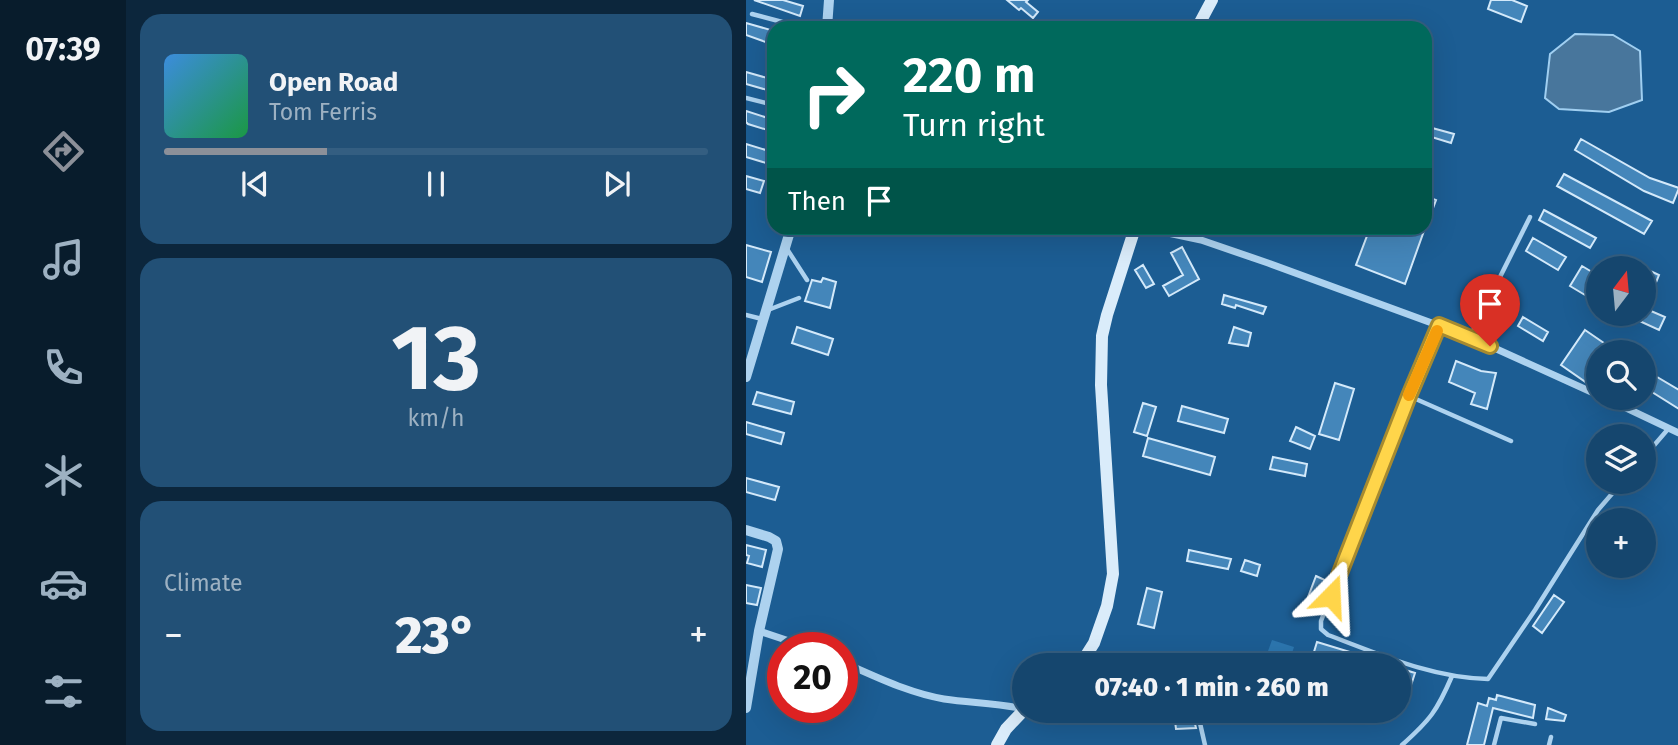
<!DOCTYPE html>
<meta charset="utf-8">
<style>
:root{--surface:#15466e;--page:#225076;--text:#f1f3f6;--muted:#9db1c2;--line:#345e81;--accent:#8c9099}
body{margin:0;font-family:"Fira Sans",sans-serif;background:var(--page);color:var(--text);height:100vh;display:flex;flex-direction:column;font-size:26px;white-space:nowrap}
*{box-sizing:border-box;margin:0}
p{font-size:23px;color:var(--muted)}
.icon{flex:none;width:38px;height:38px;fill:none;stroke:currentColor;stroke-width:2;stroke-linecap:round;stroke-linejoin:round}
.map{position:relative;flex:1;overflow:hidden}
.side{display:flex;flex-direction:column;gap:14px;padding:14px;background:#0c263c;width:620px}
.side>*{flex:none}
.guide{position:absolute;left:21px;top:21px;width:665px;height:214px;border-radius:21px;box-shadow:0 7px 28px #0002,0 0 0 2px var(--line);background:#00695c;color:#fff;overflow:hidden}
.needle{width:46px;rotate:16deg}
.fabs{position:absolute;left:840px;top:256px;display:grid;gap:14px}
.fabs a{display:grid;place-items:center;width:70px;height:70px;border-radius:50%;background:var(--surface);box-shadow:0 7px 28px #0002,0 0 0 2px var(--line);font-size:35px}
.speed{position:absolute;left:21px;top:632px;display:flex;gap:14px;font-size:35px;font-weight:700;text-align:center}
.speed>*{display:grid;place-content:center;width:91px;height:91px;border-radius:50%;background:var(--surface);box-shadow:0 7px 28px #0002,0 0 0 2px var(--line);line-height:1}
.speed .limit{border:10px solid #d22;background:#fff;color:#111}
.pin{position:absolute;display:grid;place-items:center;width:60px;height:60px;color:#fff;margin:-72px -30px;border-radius:50% 50% 50% 0;rotate:-45deg;box-shadow:0 0 7px #0007}
.pin .icon{rotate:45deg}
.me{position:absolute;width:77px;margin:-38px;rotate:21deg;stroke-linejoin:round;filter:drop-shadow(0 0 5px #0008)}
.turn{display:flex;align-items:center;gap:24px;height:147px;padding:0 21px;font-size:32px}
.turn .icon{width:91px;height:91px;stroke-width:2.5}
.turn b{display:block;font-size:49px;line-height:60px}
.then{display:flex;align-items:center;height:66px;padding:0 21px;background:#0003;gap:14px;font-size:26px}
.big{font-size:52px;font-weight:800;line-height:1.1}
.side .card{flex:1;display:flex;flex-direction:column;justify-content:center;gap:10px;min-width:0;padding:0 24px;border-radius:21px;background:var(--page)}
.side .dial{align-items:center;gap:0}
.dial b{font-size:91px;line-height:1}
.song{display:flex;align-items:center;gap:21px}
.cover{width:84px;height:84px;border-radius:10px;background:linear-gradient(135deg,hsl(210 70% 55%),hsl(140 70% 35%))}
.played{height:7px;border-radius:4px;background:linear-gradient(90deg,var(--accent) 30%,var(--line) 30%)}
.keys{display:flex;justify-content:space-around;direction:ltr}
.heat{display:flex;justify-content:space-between;align-items:center;font-size:38px;direction:ltr}
.trip{position:absolute;left:266px;top:653px;width:399px;height:70px;border-radius:35px;background:var(--surface);box-shadow:0 7px 28px #0002,0 0 0 2px var(--line);font-weight:800;line-height:70px;text-align:center}
main{display:flex;flex:1;min-height:0}
.menu{display:flex;flex-direction:column;width:126px;justify-content:space-around;align-items:center;background:#081c2c;color:var(--muted)}
.menu .icon{width:49px;height:49px}
.menu .current{color:var(--accent)}
.menu b{font-size:32px;color:var(--text)}
.map>svg:first-child{display:block}
.green{fill:#2c76af}
.water{fill:#48769c;stroke:#a0cff1;stroke-width:2}
.building{fill:#4486ba;stroke:#d3e9fa;stroke-width:2}
.lines{fill:none;stroke-linecap:round;stroke-linejoin:round}
.service{stroke:#add2ef;stroke-width:4.5}
.minor{stroke:#add2ef;stroke-width:7}
.tertiary{stroke:#add2ef;stroke-width:10}
.secondary{stroke:#daecfa;stroke-width:12}
.route-casing{stroke:#a68a30;stroke-width:18}
.route{stroke:#ffd54a;stroke-width:12}
.slow{stroke:#f59e0b;stroke-width:12}
</style>
<main>
<nav class="menu">
<b>07:39</b>
<svg class="icon current" aria-label="directions" viewBox="0 0 24 24"><path d="M12 3l9 9-9 9-9-9zM9 14v-3h6M13 9l2 2-2 2"/></svg>
<svg class="icon" aria-label="music" viewBox="0 0 24 24"><path d="M9 18V5l10-2v13"/><circle cx="6" cy="18" r="3"/><circle cx="16" cy="16" r="3"/></svg>
<svg class="icon" aria-label="phone" viewBox="0 0 24 24"><path d="M5 4h4l2 5-3 2q2 4 5 5l2-3 5 2v4C11 20 4 13 5 4z"/></svg>
<svg class="icon" aria-label="climate" viewBox="0 0 24 24"><path d="M12 3v18M4 7l16 10M4 17L20 7"/></svg>
<svg class="icon" aria-label="car" viewBox="0 0 24 24"><path d="M5 17H2v-5l4-1 3-4h7l3 4 3 1v5h-3M9 17h6M6 11h13"/><circle cx="7" cy="17" r="2"/><circle cx="17" cy="17" r="2"/></svg>
<svg class="icon" aria-label="filters" viewBox="0 0 24 24"><path d="M4 7h16M4 17h16"/><circle cx="9" cy="7" r="2"/><circle cx="15" cy="17" r="2"/></svg>
</nav>
<section class="side">
<div class="card">
<div class="song"><i class="cover"></i><div><b>Open Road</b><p>Tom Ferris</p></div></div>
<div class="played"></div>
<div class="keys"><svg class="icon" aria-label="previous" viewBox="0 0 24 24"><path d="M18 5L8 12l10 7zM5 5v14"/></svg><svg class="icon" aria-label="pause" viewBox="0 0 24 24"><path d="M8 5v14M16 5v14"/></svg><svg class="icon" aria-label="next" viewBox="0 0 24 24"><path d="M6 5l10 7-10 7zM19 5v14"/></svg></div>
</div>
<div class="card dial"><b>13</b><p>km/h</p></div>
<div class="card"><p>Climate</p>
<div class="heat"><a>−</a><b class="big">23°</b><a>+</a></div>
</div>
</section>
<div class="map">
<svg width="933" height="745" viewBox="0 0 933 745">
<rect width="100%" height="100%" fill="#1c5d93"/>
<!-- green -->
<path class="green" d="M526 640 548 647 542 665H517Z"/>
<!-- water -->
<path class="water" d="M829 34 867 35 894 51 896 100 863 112 813 109 799 98 804 54Z"/>
<!-- building -->
<path class="building" d="M8 0H37L57 6 54 16Z
M261 0H282L280 2 292 12 287 18 275 8 273 10Z
M745 0H766L781 6 775 22 742 9Z
M0 23 28 31V45L0 35Z
M0 72 28 80V92L0 84Z
M0 111 28 120V132L2 124 0 122Z
M679 126 708 134 705 143 679 135Z
M835 139 904 178 933 188 927 203 898 191 829 150Z
M0 144 23 151 20 163 0 157Z
M818 174 906 221 898 234 811 186Z
M0 176 18 181 14 193 0 189Z
M679 196 690 200 680 227H679Z
M798 210 850 238 844 248 793 220Z
M624 228H679L659 284 610 265Z
M787 238 820 257 812 270 780 251Z
M0 245 25 252 16 282 0 277Z
M436 247 453 279 423 296 417 286 437 275 425 253Z
M397 265 408 284 400 288 389 270Z
M836 266 851 275 839 295 824 286Z
M898 268 913 275 909 285 898 281Z
M77 278 90 282 84 308 59 301 66 280 75 282Z
M478 295 520 307 517 314 490 305 489 308 476 304Z
M898 308 919 317 913 330 876 313H898Z
M777 317 802 332 797 341 772 326Z
M51 327 87 339 82 355 46 343Z
M488 327 505 333 502 346 483 343Z
M839 330 871 352H852V368L841 383 815 365Z
M710 361 735 371 750 373 741 409 725 404 729 393 703 382Z
M901 371 933 390V409L898 387V377Z
M589 383 608 389 593 440 573 434Z
M11 392 48 402 45 414 7 404Z
M397 403 410 407 401 436 388 432Z
M436 406 482 419 478 433 432 421Z
M0 422 38 433 35 444 0 434Z
M550 427 569 436 564 449 544 441Z
M402 438 469 457 464 475 397 456Z
M527 457 561 464 559 476 524 469Z
M0 478 33 487 29 500 0 492Z
M0 545 20 550 16 567 1 563 3 556 0 555Z
M443 550 485 559 482 569 441 561Z
M499 560 514 565 511 576 495 571Z
M570 576 581 581 573 604 561 600Z
M0 585 15 588 11 605 0 603Z
M401 588 416 592 408 628 392 624Z
M808 595 818 602 796 633 787 626Z
M571 642 640 663V665H564Z
M653 668 669 673 660 701 653 699Z
M751 695 789 705 787 718 747 708 738 745H721L732 703 741 706 743 698 750 700Z
M802 708 820 715 818 721 800 719Z
M448 720 450 728 430 729 429 721Z"/>
<g class="lines">
<!-- service -->
<path class="service" d="M6 14 59 28
M0 98 28 105
M41 249 61 280
M22 310 53 298
M0 315 16 319
M693 326 663 396 575 621V629L582 635C633 654 686 678 742 679L789 610 852 510 877 481
M724 337 784 217
M663 396 765 441
M898 457 923 428
M451 710 459 745
M656 745C684 720 691 711 706 676
M748 745 755 718 789 724
M803 745 805 737"/>
<!-- minor -->
<path class="minor" d="M389 229 422 233 455 240 522 263 724 337 852 395
M857 397 933 433
M13 631 64 648
M96 662C129 676 162 693 198 699 225 703 251 703 278 709"/>
<!-- tertiary -->
<path class="tertiary" d="M81 28 83 0
M0 377 45 228
M0 530 23 537 30 541 32 549 13 631 0 708"/>
<!-- secondary -->
<path class="secondary" d="M451 28 466 0
M334 665 348 643 361 606 367 574 355 385 356 336 361 315 389 228
M251 745 260 729 278 710"/>
</g>
<g class="lines">
<!-- route casing -->
<g class="route-casing">
<path id="route" d="M585 596 663 396 693 325 744 346"/>
</g>
<!-- route -->
<use href="#route" class="route"/>
<!-- slow -->
<path class="slow" d="M663 395 691 331"/>
</g>
</svg>
<div class="fabs">
<a><svg class="needle" viewBox="-14 -14 28 28"><path d="M0-13l5 13h-10z" fill="#e53935"/><path d="M0 13l5-13h-10z" fill="#9db1c2"/></svg></a>
<a><svg class="icon" aria-label="search" viewBox="0 0 24 24"><circle cx="10" cy="10" r="6"/><path d="M15 15l6 6"/></svg></a>
<a><svg class="icon" aria-label="layers" viewBox="0 0 24 24"><path d="M12 4l9 5-9 5-9-5zM3 14l9 5 9-5"/></svg></a>
<a>+</a>
</div>
<div class="speed"><div class="limit">20</div></div>
<div class="pin" style="left:744px;top:346px;background:#d93025"><svg class="icon" aria-label="arrive" viewBox="0 0 24 24"><path d="M6 21V4h12l-3 4 3 4H6"/></svg></div>
<svg class="me" style="left:585px;top:596px" viewBox="-20 -20 40 40"><path d="M0-17L14 15 0 8-14 15z" fill="#ffd54a" stroke="#fff" stroke-width="4"/></svg>
<div class="trip">07:40 · 1 min · 260 m</div>
<div class="guide">
<div class="turn"><svg class="icon" aria-label="right" viewBox="0 0 24 24"><path d="M7 20v-9h11M14 6l5 5-5 5"/></svg><div><b>220 m</b>Turn right</div></div>
<div class="then">Then<svg class="icon" aria-label="arrive" viewBox="0 0 24 24"><path d="M6 21V4h12l-3 4 3 4H6"/></svg></div>
</div>
</div>
</main>
